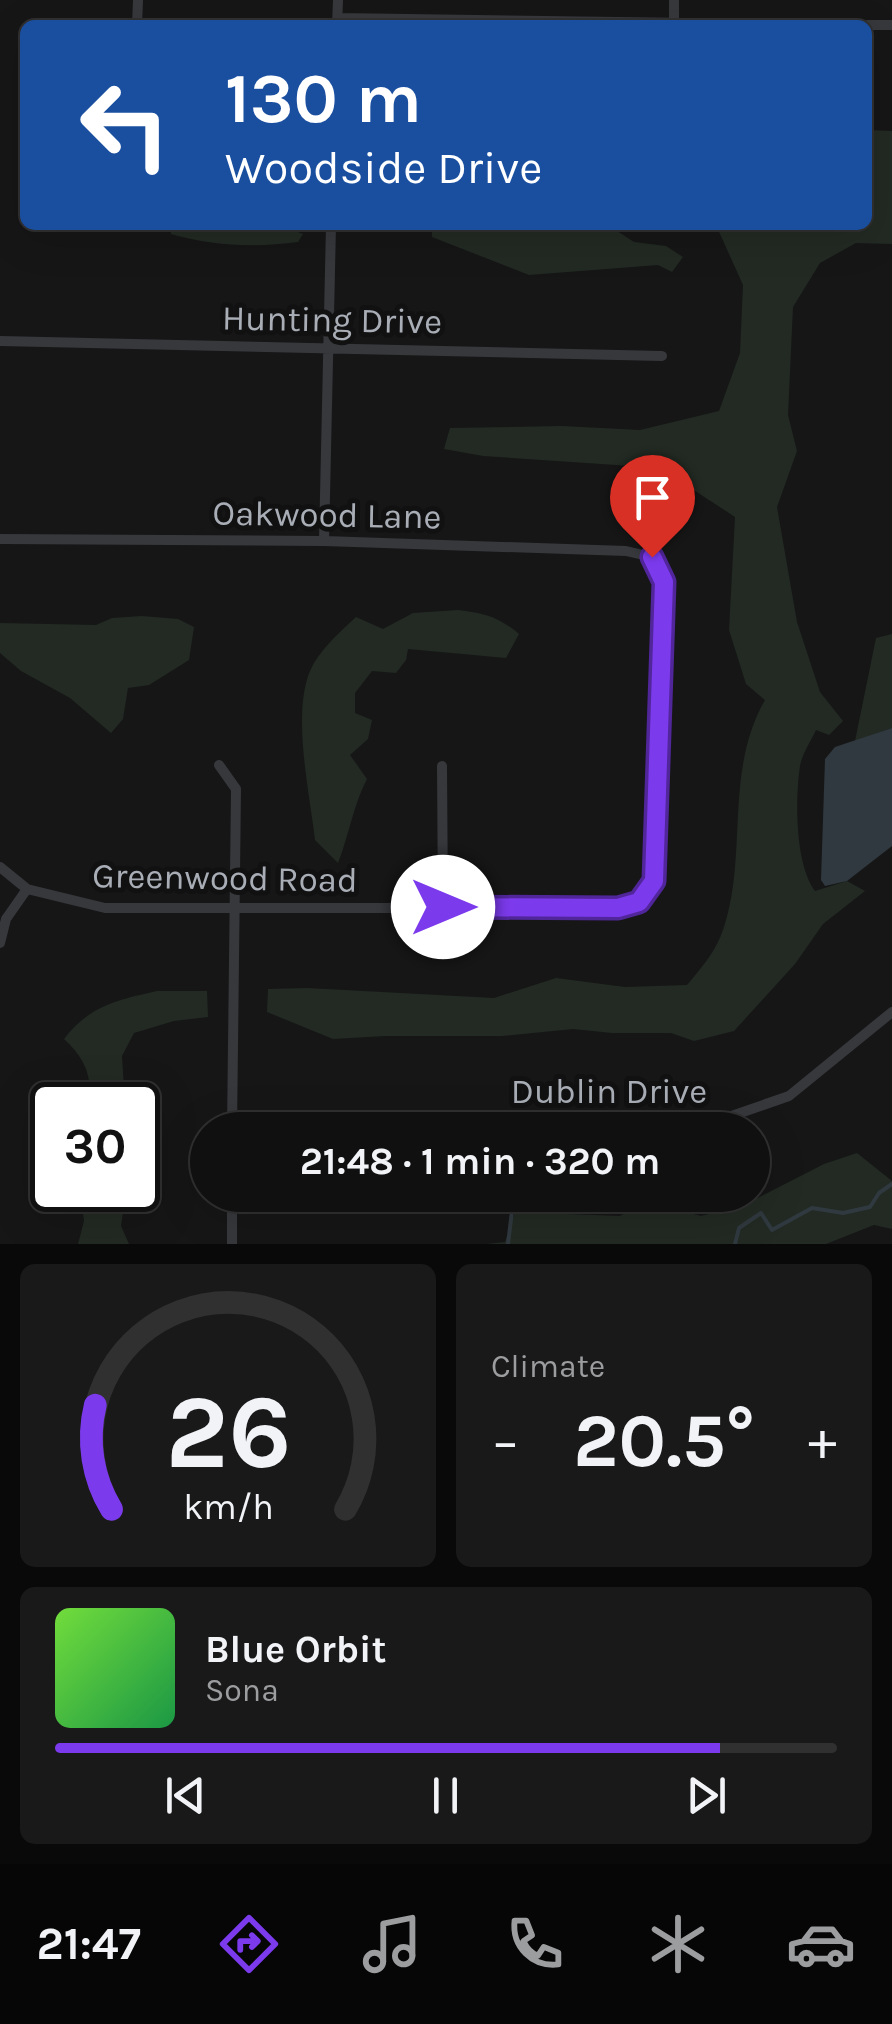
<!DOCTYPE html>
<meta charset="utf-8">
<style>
:root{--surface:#101011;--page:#19191a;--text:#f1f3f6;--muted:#9c9d9f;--line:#303031;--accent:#7c3aed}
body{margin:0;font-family:Karla,sans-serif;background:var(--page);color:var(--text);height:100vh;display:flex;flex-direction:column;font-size:38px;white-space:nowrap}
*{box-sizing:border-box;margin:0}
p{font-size:32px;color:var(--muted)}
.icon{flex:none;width:55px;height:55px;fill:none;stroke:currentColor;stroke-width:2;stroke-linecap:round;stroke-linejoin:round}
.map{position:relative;height:1244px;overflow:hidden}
.drawer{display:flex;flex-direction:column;gap:20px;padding:20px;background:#090909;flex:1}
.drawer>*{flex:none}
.banner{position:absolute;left:20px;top:20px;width:852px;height:210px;border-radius:15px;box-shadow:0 10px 40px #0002,0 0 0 2px var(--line);background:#1a4fa0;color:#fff;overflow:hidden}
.speed{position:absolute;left:30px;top:1082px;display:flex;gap:20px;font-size:50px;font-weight:700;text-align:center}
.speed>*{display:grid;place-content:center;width:130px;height:130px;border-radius:50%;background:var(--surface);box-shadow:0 10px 40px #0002,0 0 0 2px var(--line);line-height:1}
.speed .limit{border:5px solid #111;border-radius:15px;background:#fff;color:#111}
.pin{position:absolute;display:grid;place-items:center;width:85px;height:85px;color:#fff;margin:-102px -42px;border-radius:50% 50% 50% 0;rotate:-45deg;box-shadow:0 0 10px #0007}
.pin .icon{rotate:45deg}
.me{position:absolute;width:110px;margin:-55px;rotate:90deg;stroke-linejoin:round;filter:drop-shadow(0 0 8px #0008)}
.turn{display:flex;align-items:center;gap:35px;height:210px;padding:0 40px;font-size:45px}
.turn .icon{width:130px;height:130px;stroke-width:2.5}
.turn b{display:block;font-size:70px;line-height:85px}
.big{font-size:75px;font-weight:700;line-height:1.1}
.drawer .widget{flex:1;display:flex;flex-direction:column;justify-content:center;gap:15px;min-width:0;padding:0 35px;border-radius:15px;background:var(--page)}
.drawer .dial{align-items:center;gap:0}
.dial svg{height:260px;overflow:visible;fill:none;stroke:var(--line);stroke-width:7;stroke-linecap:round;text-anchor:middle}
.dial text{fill:var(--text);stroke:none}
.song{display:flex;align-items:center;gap:30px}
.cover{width:120px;height:120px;border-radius:15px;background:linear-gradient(135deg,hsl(100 70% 55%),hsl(140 70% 35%))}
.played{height:10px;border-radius:5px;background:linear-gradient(90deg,var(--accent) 85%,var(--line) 85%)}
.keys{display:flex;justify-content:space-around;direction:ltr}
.heat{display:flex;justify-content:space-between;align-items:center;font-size:55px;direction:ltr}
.drawer .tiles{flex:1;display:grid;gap:20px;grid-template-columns:1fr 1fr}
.widget:last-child{grid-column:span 2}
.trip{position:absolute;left:190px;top:1112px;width:580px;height:100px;border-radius:50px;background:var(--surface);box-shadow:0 10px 40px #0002,0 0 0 2px var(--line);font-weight:700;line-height:100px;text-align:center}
.tab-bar{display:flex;height:160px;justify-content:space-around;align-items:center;background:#060607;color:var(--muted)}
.tab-bar .icon{width:70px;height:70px}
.tab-bar .current{color:var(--accent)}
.tab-bar b{font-size:45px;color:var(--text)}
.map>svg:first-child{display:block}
.green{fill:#222a23}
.water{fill:#30393f}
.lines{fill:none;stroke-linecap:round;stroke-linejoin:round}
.stream{stroke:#30393f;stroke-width:4}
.minor{stroke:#37383c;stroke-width:10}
.route-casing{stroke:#51269a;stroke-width:25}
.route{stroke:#7c3aed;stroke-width:18}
.labels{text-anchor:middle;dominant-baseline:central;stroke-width:10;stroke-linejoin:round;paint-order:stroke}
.street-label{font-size:35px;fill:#a9aeb6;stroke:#111112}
</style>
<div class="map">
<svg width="892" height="1244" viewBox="0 0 892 1244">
<rect width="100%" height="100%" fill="#161617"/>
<!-- green -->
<path class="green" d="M868 130 892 131V244L856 243 820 263 793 307 788 415 797 451 777 507 797 622 820 692 843 721 829 735 816 730C811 741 802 754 800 766 795 800 795 864 815 891L847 881 865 891 823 924 795 964 734 1031 694 1041 671 1033H612L573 1029 502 1036H385L333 1039 267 1012 268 989 307 988 494 998 556 978 625 987 687 985C702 967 717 950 724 927 748 853 724 772 765 700L746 684 729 630 735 517 683 483 631 466 483 456 444 449 450 428 562 426 640 430 719 411 740 353 743 285 716 225H868Z
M170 225H280L303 234 298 242C255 248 213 246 171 234Z
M432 225H608L634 242 666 246 683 257 672 272 658 265 529 275 432 237Z
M458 610C484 613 499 617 519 634L506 658 408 649 406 660 396 673 372 671 355 693V713L372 720 368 739 350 755 367 779C353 806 349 835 338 863L315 840C310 793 289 705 314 663 325 645 341 631 356 617L383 629 413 613Z
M142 616 178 619 194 627 189 660 149 685 128 688 123 719 111 733 70 698 21 671 0 653V623L96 625 112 618Z
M892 634V728L855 741 876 638Z
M157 991H207L208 1017 174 1021 134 1033 122 1056 125 1105H86C96 1079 83 1056 64 1039 89 1006 117 1000 157 991Z
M857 1153 892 1181V1229L874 1225 826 1244H487L505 1242 515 1212 620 1216 636 1206H664L701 1216 746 1204 824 1164Z
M80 1190H126L121 1226 129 1244H78L84 1221Z"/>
<!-- water -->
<path class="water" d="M892 728V846L847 881 825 886 821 880 825 759 835 747Z"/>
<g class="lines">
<!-- stream -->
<path class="stream" d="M508 1244 512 1211
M735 1244 739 1228 761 1213 772 1230 812 1208 843 1213 870 1207 879 1193 892 1184"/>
<!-- minor -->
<path class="minor" d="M338 18 835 25
M674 24V0
M137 25 138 0
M337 25 338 0
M868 25H892
M0 341 662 356
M0 539 324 541 626 551 652 557 664 582 654 881 639 902 618 908H105L27 889 0 867
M324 541 331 225
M219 765 236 789 232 1130
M442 766 443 907
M0 943 6 919 27 889
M232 1115 717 1121 789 1096 892 1012
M232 1244V1195"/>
</g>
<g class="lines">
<!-- route casing -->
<g class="route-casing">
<path id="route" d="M443 907 618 908 639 902 654 881 664 582 652 557"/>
</g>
<!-- route -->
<use href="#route" class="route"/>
</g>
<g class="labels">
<!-- street labels -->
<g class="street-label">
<text transform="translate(332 320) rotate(1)">Hunting Drive</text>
<text transform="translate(327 515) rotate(1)">Oakwood Lane</text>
<text transform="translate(225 878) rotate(1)">Greenwood Road</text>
<text x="609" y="1091">Dublin Drive</text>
</g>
</g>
</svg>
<div class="speed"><div class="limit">30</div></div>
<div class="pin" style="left:652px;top:557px;background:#d93025"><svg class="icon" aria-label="arrive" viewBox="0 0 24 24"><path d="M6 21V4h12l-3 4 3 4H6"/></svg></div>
<svg class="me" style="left:443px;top:907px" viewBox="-20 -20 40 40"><circle r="19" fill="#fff"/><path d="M0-13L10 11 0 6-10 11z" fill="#7c3aed"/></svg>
<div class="trip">21:48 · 1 min · 320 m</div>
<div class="banner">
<div class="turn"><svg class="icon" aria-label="left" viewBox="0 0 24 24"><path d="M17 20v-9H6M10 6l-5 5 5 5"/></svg><div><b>130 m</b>Woodside Drive</div></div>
</div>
</div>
<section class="drawer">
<div class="tiles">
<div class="widget dial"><svg viewBox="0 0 100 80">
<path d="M14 69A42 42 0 1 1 86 69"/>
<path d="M14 69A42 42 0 0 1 9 37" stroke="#7c3aed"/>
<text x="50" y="56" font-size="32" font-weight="700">26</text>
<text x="50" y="72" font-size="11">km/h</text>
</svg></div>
<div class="widget"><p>Climate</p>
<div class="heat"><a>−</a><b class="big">20.5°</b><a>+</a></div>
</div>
<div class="widget">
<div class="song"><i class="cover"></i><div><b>Blue Orbit</b><p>Sona</p></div></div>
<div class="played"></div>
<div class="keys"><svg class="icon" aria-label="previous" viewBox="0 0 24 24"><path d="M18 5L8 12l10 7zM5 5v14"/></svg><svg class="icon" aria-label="pause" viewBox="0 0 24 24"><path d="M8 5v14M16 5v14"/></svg><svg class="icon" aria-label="next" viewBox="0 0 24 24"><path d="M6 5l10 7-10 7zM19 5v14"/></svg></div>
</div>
</div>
</section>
<nav class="tab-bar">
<b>21:47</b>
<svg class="icon current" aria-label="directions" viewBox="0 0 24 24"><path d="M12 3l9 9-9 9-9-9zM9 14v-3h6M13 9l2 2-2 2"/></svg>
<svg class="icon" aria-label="music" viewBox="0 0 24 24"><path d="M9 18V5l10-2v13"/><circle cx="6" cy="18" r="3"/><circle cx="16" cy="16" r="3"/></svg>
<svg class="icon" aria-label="phone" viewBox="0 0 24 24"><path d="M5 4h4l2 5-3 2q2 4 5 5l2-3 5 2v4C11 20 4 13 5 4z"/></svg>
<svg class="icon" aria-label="climate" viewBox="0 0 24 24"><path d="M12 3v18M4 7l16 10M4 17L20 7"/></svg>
<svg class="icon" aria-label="car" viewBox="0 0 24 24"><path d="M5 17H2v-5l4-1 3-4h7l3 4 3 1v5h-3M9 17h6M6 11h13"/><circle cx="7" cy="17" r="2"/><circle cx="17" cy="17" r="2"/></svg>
</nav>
